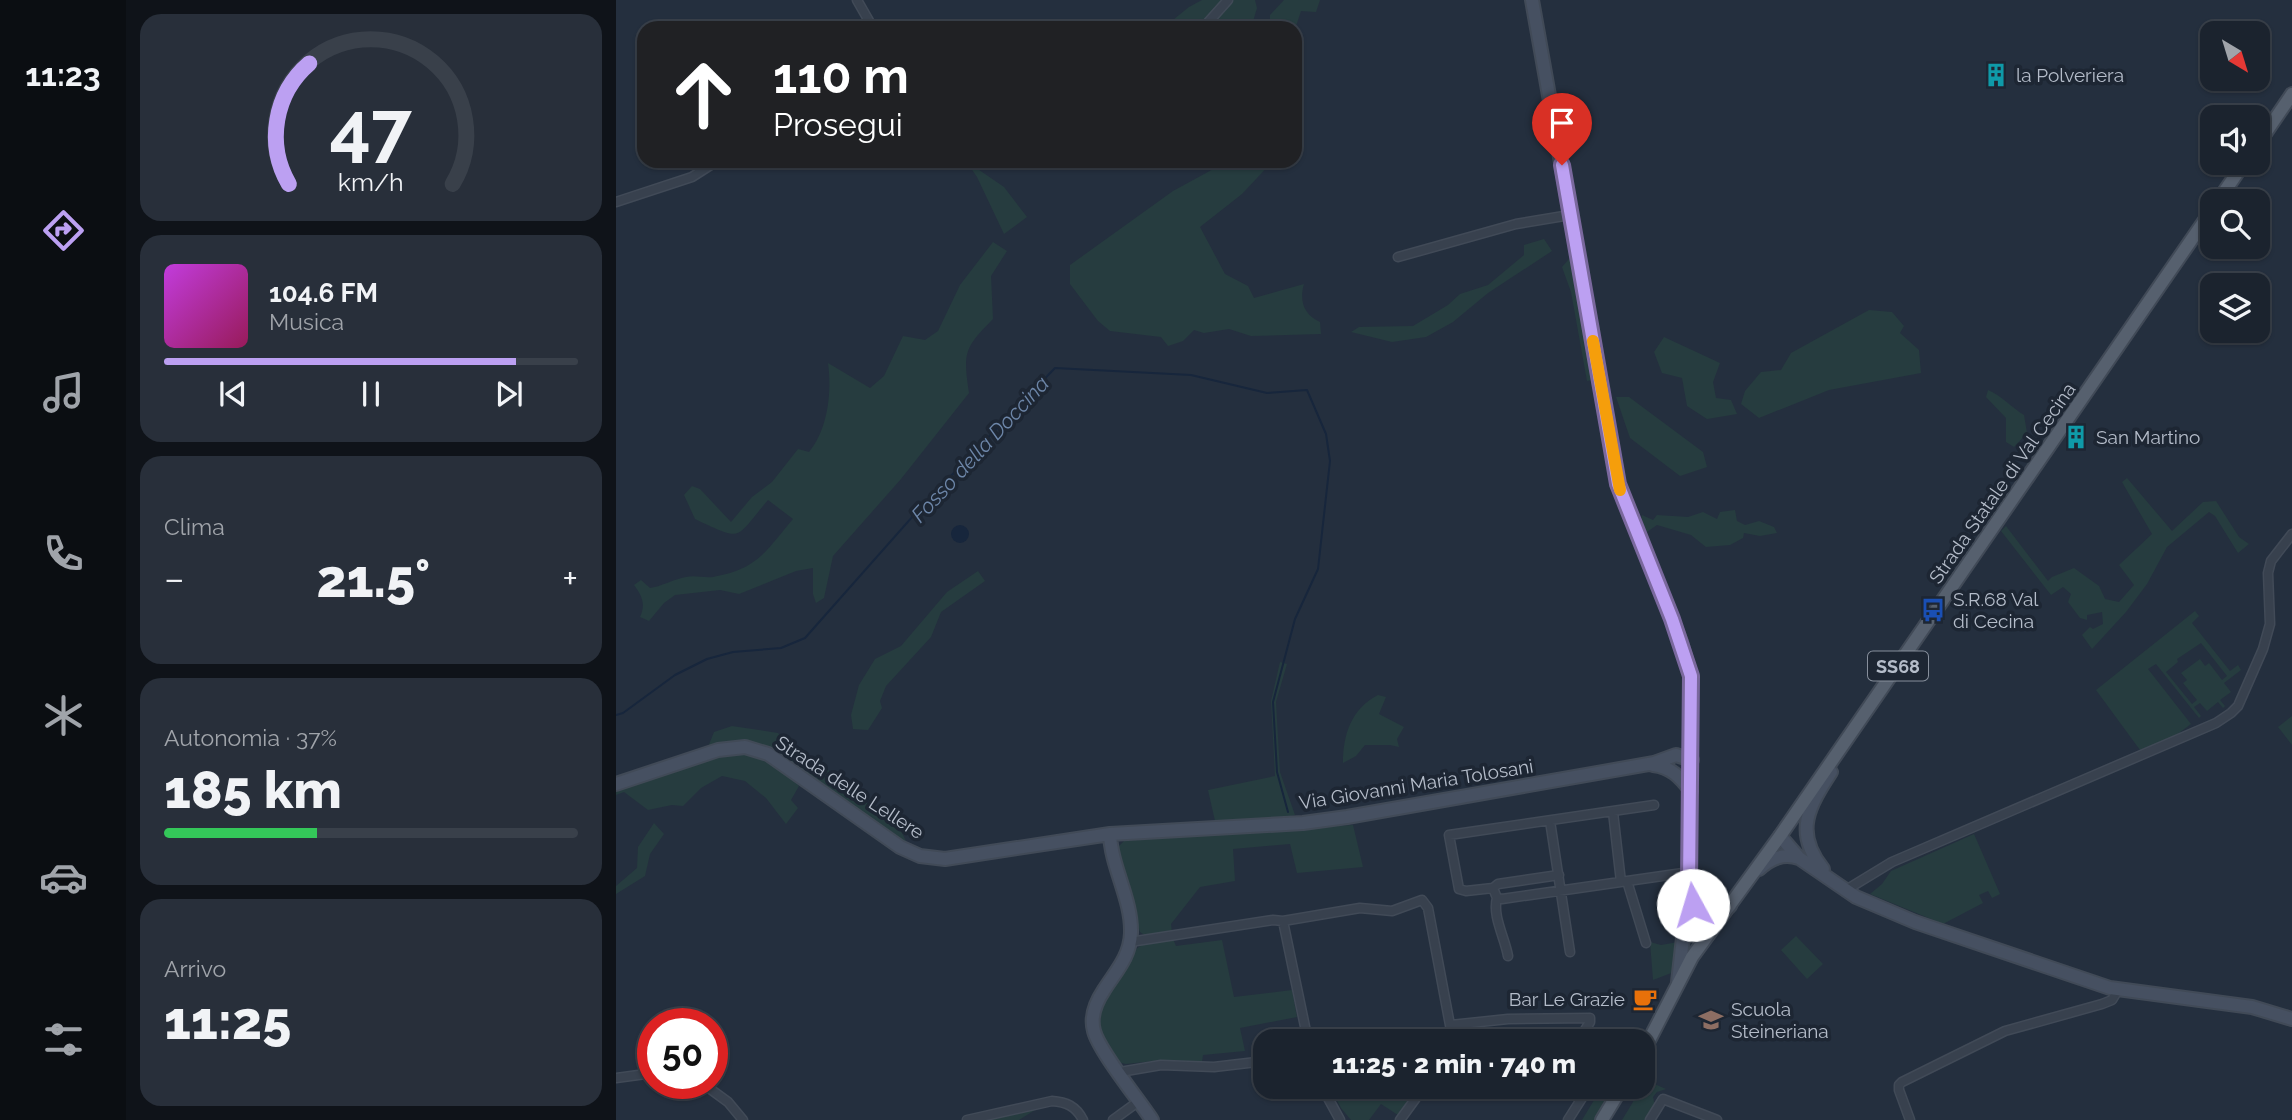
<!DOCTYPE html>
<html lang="it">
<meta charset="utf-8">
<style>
:root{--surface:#1b232e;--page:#282f3a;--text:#f1f3f6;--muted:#a0a4aa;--line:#39404a;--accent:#bca0f2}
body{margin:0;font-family:Raleway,sans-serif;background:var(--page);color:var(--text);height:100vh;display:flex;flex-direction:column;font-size:26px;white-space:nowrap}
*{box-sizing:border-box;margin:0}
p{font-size:23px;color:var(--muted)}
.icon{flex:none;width:38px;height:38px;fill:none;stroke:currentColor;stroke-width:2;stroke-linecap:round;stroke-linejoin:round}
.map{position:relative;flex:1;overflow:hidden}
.sheet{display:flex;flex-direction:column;gap:14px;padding:14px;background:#0f1319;width:490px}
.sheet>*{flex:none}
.banner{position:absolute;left:21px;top:21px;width:665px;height:147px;border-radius:21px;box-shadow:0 2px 5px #0004,0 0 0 2px var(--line);background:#202124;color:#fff;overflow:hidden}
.needle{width:46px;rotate:142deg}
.fabs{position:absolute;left:1584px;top:21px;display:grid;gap:14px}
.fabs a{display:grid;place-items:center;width:70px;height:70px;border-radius:14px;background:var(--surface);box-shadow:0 2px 5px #0004,0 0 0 2px var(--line);font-size:35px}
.speed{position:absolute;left:21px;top:1008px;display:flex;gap:14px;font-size:35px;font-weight:700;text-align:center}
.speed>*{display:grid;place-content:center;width:91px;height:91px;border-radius:50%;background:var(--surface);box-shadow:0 2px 5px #0004,0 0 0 2px var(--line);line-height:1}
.speed .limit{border:10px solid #d22;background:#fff;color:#111}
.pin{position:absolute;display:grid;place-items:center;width:60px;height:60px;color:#fff;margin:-72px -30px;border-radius:50% 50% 50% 0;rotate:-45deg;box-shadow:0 0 7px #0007}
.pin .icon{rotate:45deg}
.me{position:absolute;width:77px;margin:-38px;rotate:354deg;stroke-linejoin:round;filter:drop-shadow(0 0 5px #0008)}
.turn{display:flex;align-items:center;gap:24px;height:147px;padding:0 21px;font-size:32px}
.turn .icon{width:91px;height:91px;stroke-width:2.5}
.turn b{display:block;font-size:49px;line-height:60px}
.big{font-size:52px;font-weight:800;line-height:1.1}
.sheet .card{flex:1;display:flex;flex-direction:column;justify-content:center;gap:10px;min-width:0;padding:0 24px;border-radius:21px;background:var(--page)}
.sheet .dial{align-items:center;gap:0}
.dial svg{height:182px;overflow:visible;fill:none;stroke:var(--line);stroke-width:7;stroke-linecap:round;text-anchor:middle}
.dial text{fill:var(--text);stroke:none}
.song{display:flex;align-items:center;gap:21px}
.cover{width:84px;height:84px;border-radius:10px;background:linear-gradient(135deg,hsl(290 70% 55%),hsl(330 70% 35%))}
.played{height:7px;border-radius:4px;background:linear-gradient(90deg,var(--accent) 85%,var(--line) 85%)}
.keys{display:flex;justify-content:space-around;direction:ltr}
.heat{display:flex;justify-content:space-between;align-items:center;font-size:38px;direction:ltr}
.charge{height:10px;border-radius:5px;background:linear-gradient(90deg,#34c759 37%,var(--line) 0)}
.trip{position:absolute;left:637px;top:1029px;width:402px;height:70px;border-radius:21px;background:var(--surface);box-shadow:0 2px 5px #0004,0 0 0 2px var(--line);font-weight:800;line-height:70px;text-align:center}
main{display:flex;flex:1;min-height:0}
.tabs{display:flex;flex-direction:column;width:126px;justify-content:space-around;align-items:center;background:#0b0e12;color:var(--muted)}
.tabs .icon{width:49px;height:49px}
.tabs .on{color:var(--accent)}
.tabs b{font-size:32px;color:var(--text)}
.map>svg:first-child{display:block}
.green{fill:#263c3f;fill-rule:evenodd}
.water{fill:#17263c}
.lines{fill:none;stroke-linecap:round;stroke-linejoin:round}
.stream{stroke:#17263c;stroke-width:2}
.street-casing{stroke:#414a57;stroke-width:11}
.secondary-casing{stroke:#414a57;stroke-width:16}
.primary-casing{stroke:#414a57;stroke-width:16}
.street{stroke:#38414e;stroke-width:8}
.secondary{stroke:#465061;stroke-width:12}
.primary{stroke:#56606e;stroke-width:12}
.route-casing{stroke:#7a689d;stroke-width:18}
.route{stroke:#bca0f2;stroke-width:12}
.slow{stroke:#f59e0b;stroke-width:12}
.labels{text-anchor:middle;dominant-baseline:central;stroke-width:7;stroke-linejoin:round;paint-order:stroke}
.shield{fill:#1d2633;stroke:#878f9c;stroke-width:2}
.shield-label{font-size:18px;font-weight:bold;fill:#b4bcc9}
.poi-label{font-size:19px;fill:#b4bcc9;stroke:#1d2633;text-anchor:start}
.street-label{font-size:19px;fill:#b4bcc9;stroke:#1d2633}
.water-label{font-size:21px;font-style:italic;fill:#6d86a8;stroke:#1d2633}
</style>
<main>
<nav class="tabs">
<b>11:23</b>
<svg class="icon on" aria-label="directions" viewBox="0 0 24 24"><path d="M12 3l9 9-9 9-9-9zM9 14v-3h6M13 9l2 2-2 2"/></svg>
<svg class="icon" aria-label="music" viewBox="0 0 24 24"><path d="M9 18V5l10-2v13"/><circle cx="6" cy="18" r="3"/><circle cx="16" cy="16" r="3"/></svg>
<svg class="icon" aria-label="phone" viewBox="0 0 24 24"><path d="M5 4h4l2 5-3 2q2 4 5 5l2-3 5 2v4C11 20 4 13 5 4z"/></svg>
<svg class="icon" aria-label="climate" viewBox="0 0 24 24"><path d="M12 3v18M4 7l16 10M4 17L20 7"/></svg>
<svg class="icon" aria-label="car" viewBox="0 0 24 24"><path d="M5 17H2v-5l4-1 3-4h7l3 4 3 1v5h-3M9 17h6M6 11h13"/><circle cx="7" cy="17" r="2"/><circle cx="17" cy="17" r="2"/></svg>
<svg class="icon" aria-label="filters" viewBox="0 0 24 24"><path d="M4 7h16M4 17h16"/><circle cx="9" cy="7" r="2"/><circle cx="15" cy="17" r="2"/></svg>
</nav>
<section class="sheet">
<div class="card dial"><svg viewBox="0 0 100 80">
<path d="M14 69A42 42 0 1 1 86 69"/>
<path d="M14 69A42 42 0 0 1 23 16" stroke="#bca0f2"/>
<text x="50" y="56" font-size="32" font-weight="700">47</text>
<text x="50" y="72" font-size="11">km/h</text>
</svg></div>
<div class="card">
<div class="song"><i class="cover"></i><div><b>104.6 FM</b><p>Musica</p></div></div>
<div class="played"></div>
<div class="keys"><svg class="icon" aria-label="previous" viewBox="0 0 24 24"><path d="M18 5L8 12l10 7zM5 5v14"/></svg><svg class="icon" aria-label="pause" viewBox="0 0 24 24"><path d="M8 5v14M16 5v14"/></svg><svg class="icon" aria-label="next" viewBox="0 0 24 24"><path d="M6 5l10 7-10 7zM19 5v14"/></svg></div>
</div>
<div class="card"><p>Clima</p>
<div class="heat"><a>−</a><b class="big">21.5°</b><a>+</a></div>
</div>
<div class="card"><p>Autonomia · 37%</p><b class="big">185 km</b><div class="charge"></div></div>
<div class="card"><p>Arrivo</p><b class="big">11:25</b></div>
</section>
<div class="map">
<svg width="1676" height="1120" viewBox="0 0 1676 1120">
<rect width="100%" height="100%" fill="#242f3e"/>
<!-- green -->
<path class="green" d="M586 0H639L641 8 635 28H547L573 7Z
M668 0H704L700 12 685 11 680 26 684 43 679 92V28H654V15Z
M350 161 388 187 411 217 388 234 361 177Z
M612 161H657L626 194 584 227 609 274 632 286 638 298 688 284C683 301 688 315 704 322L705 334 635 336 613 329 588 333 578 330 567 341 552 346 545 337 494 331 482 321 454 284V265L557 191Z
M950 232H954L980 379 971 381 955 292 946 267 953 259Z
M928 239 936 251 872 293 837 322 810 337 776 342 735 332 743 327 797 326 832 305 844 294 872 285 908 255V245Z
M377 242 391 251 375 276 377 319C348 348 347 353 353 393L285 479 217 556 208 598 200 603 197 594V568L180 571 123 594 104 590 59 595 48 603 33 621 24 617C30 604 26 596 18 585L25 580 34 588C44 587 58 579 70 577 79 575 88 578 97 577 142 569 149 552 177 519L152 500C118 540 128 542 79 519L68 495 76 486 84 489 115 522 136 497 156 482 182 449 193 452C212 429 216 392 212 363L254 388 268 376 287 336 309 340 322 331 344 285Z
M1253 310 1276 312 1288 326 1284 333 1303 350 1305 373 1213 390 1143 418 1125 404 1129 391 1145 372 1165 370 1175 353Z
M1048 337 1104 363 1097 382 1100 398 1115 400 1121 414 1091 419 1071 406 1066 378 1046 373 1038 352Z
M1372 390C1386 396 1395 407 1408 415L1411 433 1398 447 1390 442V418L1370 397Z
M1000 397H1013L1087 452 1091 467 1064 476 1014 438Z
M1511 478 1556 531 1587 502 1600 501 1623 537 1633 544 1622 553 1599 516 1593 512 1551 547 1531 584 1510 612 1476 649 1466 635 1474 627 1477 629 1487 624 1486 612 1471 615V620L1464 618 1452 602 1455 594 1447 587 1435 595 1385 531 1390 526 1432 581 1436 577 1458 568 1483 586 1489 599 1503 602 1518 585 1503 565 1536 534 1506 482Z
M1119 510 1121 521 1129 525 1143 521 1158 527 1161 533 1144 536 1128 533 1127 538 1114 545 1090 547 1075 535 1041 525 1028 534 1024 526 1026 515 1037 520 1041 515 1072 517 1087 512 1101 519 1104 512Z
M362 571 369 581 325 612 315 637 270 686 264 701 266 708 252 730 237 729 235 715 243 685 259 659 285 646 331 592Z
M1579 611 1583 616 1576 623 1614 671 1622 665 1625 670 1608 683 1615 692 1604 700 1609 706 1607 708 1602 702 1591 711 1584 703 1578 707 1585 716 1583 718 1540 664 1532 669 1575 724 1559 736 1524 750 1480 690ZM1585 643 1611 676 1606 680 1593 663 1589 666 1584 659 1565 673 1571 680 1567 683 1581 700 1576 704 1550 672 1562 662 1561 659Z
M664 662 671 664 660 702 664 772 679 815 671 817 599 821 592 790 659 776 655 701Z
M762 695 770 697 763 714 788 727 781 739 783 747 774 745H749L740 756 727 763C727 735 735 709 762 695Z
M1676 716V745L1662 727Z
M116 726 162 733 186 758 206 765 285 831 291 843 220 795 134 742H109L92 747 98 732Z
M129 753C155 760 164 768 183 786L175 800 182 808 170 824 150 798 129 781 106 776 85 788 67 806 56 805 32 810 8 792 0 795V789L51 771 56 772 99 758Z
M38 823 48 834 34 854 29 876 0 894V886L21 868 22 847Z
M737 825 747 867 681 873 674 844 617 849 619 881 584 887 555 924 556 932 530 936 524 932 502 861 503 846 509 840Z
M1358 834 1384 894 1376 898 1372 891 1363 895 1367 903 1327 924 1254 894 1266 884 1275 871Z
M1180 936 1207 964 1191 979 1165 950Z
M557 939 560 946 606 940 618 997 676 990 681 1017 624 1028 629 1051 587 1055 586 1062 548 1060 510 1064 501 1062C474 1023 482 1009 504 971 511 960 517 948 530 943 538 940 549 940 557 939Z
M1034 942 1045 945 1062 942 1058 972 1037 980Z
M827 1027 829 1041H770L769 1039Z
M1027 1079 1050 1089 1041 1092 1037 1097 1039 1106 1030 1120H1006L1017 1102 1019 1088 1027 1087Z
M714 1087H801L782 1115 765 1104 753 1120H735L725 1108Z
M986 1087H1000L980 1120H966Z
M427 1105 403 1120H367Z"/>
<!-- water -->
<path class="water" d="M335 534a9 9 0 1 1 18 0a9 9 0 1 1-18 0Z"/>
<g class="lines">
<!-- stream -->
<path class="stream" d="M0 715 7 713 59 675 91 659 117 652 165 648 189 638 305 507 439 368 575 375 651 393 691 390 710 434 714 461 702 569 679 619 657 702 661 772 672 812"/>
<!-- street casing -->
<g class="street-casing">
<path id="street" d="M241 0 257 28
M587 28 612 0
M0 202 76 177 101 161
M782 257 900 224 954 215
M997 812 1005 882
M934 821 954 952
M943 875 882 884 877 888 881 898 886 899 1074 872
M1011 881 1030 943
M877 888 850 891 843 889 833 835 1038 805
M1230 890 1276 862 1600 723 1615 713 1622 706 1647 649 1654 624 1652 573 1655 561 1676 534
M881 898C876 916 889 938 892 956
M667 921 692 1041
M514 942 657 920 667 921 744 908 776 911 806 900 812 908 837 1041
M835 1025 892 1019 974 1018V1022L962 1041
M746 1041 767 1037
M504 1072 545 1065 598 1067 649 1061
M0 1078 37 1073
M86 1083 112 1102 127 1120
M706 1087 724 1120
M351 1120 436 1101C450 1102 460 1106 467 1120
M497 1120 523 1101
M784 1120 808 1087
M952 1120 973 1087
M1034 1120 1047 1099 1101 1120
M1294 1120 1283 1090V1085L1286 1082 1389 1031 1486 1004 1496 1000 1502 990"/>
</g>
<!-- secondary casing -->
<g class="secondary-casing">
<path id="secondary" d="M916 0 1002 483 1065 642 1075 676 1073 885 1062 982
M1037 765C1055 767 1064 777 1075 791
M0 784 102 750 129 747 152 754 284 847 304 856 329 859 494 834 687 823 731 817 1038 763 1060 755 1076 760
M494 834C495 867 516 899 515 933 514 957 500 971 488 990 480 1002 474 1017 478 1031 483 1051 523 1100 536 1120
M1164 836 1183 858 1240 897 1299 922 1494 988 1636 1007 1676 1019
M1143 869C1155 858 1167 853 1183 858
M1207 869C1177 832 1193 806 1215 772
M1075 898 1082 920 1091 936
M1078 907C1092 917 1101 915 1114 906"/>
</g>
<!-- primary casing -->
<g class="primary-casing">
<path id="primary" d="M1642 144 1676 94
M1602 201 1628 163
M1027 1052 1076 957 1164 836 1596 210
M986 1120 1006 1087"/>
</g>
<!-- street -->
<use href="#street" class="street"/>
<!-- secondary -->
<use href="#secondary" class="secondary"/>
<!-- primary -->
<use href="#primary" class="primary"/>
</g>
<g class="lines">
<!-- route casing -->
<g class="route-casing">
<path id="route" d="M946 165 1002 484 1056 619 1075 676 1073 885 1077 905"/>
</g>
<!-- route -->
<use href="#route" class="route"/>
<!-- slow -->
<path class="slow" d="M977 341 1004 490"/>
</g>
<!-- icons -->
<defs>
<g id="building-bare" transform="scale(1.89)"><path d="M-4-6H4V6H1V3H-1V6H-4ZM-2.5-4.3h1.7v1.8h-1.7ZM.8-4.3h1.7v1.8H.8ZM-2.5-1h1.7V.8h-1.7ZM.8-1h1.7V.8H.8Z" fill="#0f9aa8" stroke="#1d2633" stroke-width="2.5" paint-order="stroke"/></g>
<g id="bus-bare" transform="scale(1.89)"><path d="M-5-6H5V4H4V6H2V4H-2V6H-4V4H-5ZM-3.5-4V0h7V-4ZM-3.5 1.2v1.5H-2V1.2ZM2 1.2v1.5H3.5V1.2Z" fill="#1a4fb4" stroke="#1d2633" stroke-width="2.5" paint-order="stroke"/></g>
<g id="cafe-bare" transform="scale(1.89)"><path d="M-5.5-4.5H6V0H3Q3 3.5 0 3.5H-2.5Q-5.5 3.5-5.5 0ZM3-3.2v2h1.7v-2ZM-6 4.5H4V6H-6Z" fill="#e8710a" stroke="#1d2633" stroke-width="2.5" paint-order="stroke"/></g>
<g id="school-bare" transform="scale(1.89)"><path d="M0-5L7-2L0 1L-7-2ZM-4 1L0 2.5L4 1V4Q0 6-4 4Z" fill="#8d6e63" stroke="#1d2633" stroke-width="2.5" paint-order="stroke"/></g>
</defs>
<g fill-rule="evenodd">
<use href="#building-bare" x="1380" y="75"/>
<use href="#building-bare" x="1460" y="437"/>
<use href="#bus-bare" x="1317" y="610"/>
<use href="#cafe-bare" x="1029" y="999"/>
<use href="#school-bare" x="1095" y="1020"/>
</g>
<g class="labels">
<!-- shield labels -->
<rect class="shield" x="1252" y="651.5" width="60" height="29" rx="5"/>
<g class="shield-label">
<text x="1282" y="666">SS68</text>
</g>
<!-- poi labels -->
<g class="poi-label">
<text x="1400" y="75">la Polveriera</text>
<text x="1480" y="437">San Martino</text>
<text x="1337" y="599">S.R.68 Val<tspan x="1337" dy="22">di Cecina</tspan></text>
<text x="1009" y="999" text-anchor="end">Bar Le Grazie</text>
<text x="1115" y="1009">Scuola<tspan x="1115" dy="22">Steineriana</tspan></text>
</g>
<!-- street labels -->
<g class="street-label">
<text transform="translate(1386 483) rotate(-55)">Strada Statale di Val Cecina</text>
<text transform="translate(800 784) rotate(-9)">Via Giovanni Maria Tolosani</text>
<text transform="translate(234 787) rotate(33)">Strada delle Lellere</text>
</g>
<!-- water labels -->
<g class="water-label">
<text transform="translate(364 449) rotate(-47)">Fosso della Doccina</text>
</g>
</g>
</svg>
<div class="fabs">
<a><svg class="needle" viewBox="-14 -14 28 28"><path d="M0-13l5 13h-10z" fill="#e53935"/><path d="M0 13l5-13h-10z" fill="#a0a4aa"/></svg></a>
<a><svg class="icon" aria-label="sound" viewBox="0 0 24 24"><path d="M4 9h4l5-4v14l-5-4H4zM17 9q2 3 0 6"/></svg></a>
<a><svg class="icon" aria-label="search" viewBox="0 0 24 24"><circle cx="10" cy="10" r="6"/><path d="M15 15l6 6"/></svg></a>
<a><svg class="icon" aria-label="layers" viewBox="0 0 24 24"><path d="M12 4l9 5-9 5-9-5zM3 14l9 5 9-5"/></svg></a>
</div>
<div class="speed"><div class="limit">50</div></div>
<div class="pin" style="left:946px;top:165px;background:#d93025"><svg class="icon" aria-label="arrive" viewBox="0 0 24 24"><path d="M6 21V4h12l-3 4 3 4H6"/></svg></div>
<svg class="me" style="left:1077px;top:905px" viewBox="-20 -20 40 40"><circle r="19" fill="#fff"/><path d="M0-13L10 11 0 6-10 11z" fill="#bca0f2"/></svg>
<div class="trip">11:25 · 2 min · 740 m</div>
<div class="banner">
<div class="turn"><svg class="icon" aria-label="ahead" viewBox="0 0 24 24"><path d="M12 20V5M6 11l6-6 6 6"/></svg><div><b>110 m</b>Prosegui</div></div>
</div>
</div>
</main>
